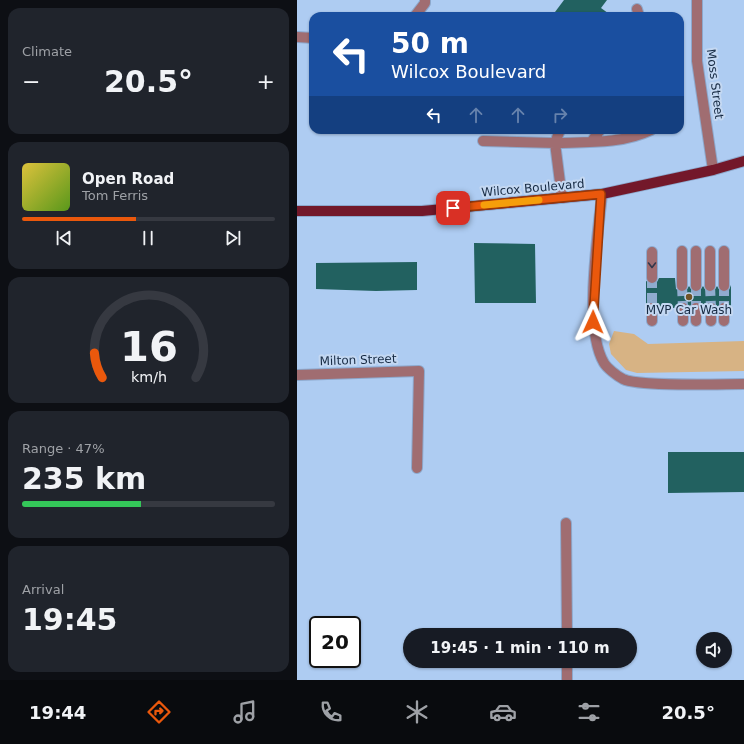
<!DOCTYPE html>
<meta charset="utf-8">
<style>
:root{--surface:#171b24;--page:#20242c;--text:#f1f3f6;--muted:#9ea1a6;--line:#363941;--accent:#ea580c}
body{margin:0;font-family:"DejaVu Sans",sans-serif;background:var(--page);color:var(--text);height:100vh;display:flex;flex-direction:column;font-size:15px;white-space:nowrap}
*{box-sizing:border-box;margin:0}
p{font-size:13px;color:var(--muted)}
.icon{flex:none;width:22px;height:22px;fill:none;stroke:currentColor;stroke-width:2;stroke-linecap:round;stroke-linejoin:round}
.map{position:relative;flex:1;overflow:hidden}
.drawer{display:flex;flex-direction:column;gap:8px;padding:8px;background:#0d0f14;width:297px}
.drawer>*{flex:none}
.top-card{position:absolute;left:12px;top:12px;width:375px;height:122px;border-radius:12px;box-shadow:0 1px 3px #0004;background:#1a4fa0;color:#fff;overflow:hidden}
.buttons{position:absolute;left:399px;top:632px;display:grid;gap:8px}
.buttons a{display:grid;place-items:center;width:36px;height:36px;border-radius:50%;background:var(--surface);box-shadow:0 1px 3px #0004;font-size:20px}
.speed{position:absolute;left:12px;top:616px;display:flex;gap:8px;font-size:20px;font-weight:700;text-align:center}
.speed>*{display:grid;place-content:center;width:52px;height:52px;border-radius:50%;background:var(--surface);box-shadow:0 1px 3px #0004;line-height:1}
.speed .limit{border:2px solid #111;border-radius:6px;background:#fff;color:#111}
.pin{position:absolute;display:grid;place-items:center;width:34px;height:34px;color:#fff;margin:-17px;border-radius:8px;box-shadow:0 2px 6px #0006}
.me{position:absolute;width:44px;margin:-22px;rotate:1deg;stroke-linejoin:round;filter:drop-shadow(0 0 3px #0008)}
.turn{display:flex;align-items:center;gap:14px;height:84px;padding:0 16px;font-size:18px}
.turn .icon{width:52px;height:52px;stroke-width:2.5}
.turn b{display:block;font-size:28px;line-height:34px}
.lanes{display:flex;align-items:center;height:38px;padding:0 16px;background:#0003;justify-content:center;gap:20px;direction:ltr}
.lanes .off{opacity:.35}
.big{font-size:30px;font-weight:600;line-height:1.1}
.drawer .widget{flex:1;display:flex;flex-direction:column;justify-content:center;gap:6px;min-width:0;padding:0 14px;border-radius:12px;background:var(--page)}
.drawer .dial{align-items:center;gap:0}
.dial svg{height:104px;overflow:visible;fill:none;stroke:var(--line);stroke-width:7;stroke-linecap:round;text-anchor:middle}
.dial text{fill:var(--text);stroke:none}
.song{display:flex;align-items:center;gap:12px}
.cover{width:48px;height:48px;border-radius:6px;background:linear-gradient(135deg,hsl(50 70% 55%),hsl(90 70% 35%))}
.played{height:4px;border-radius:2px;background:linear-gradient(90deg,var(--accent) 45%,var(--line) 45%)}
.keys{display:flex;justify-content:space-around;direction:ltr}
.heat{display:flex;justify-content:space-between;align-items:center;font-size:22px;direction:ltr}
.charge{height:6px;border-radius:3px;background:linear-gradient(90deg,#34c759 47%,var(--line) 0)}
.trip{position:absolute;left:106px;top:628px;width:234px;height:40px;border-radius:20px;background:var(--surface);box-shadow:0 1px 3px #0004;font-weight:600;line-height:40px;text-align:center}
.tab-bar{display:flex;height:64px;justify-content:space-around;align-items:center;background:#090b0e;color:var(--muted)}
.tab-bar .icon{width:28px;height:28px}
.tab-bar .on{color:var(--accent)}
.tab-bar b{font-size:18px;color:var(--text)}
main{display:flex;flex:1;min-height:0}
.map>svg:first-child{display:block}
.green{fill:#d7b384}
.building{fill:#226160}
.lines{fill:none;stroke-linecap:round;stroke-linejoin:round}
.minor-tunnel{stroke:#90accf;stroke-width:10;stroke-dasharray:10 5;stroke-linecap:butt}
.minor-casing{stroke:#8da8cc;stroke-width:12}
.major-casing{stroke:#8da8cc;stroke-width:12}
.minor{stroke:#a06d71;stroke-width:10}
.major{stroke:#73182a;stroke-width:10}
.oneway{stroke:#32374c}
.route-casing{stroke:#983908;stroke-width:10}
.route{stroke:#ea580c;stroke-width:7}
.slow{stroke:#f59e0b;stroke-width:7}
.poi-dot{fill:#725428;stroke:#c4d8f2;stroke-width:1.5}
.labels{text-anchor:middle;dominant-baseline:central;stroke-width:4;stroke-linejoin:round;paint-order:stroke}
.street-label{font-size:12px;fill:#162a43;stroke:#c4d8f2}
.poi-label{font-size:12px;fill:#162a43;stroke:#c4d8f2}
</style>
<main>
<section class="drawer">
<div class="widget"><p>Climate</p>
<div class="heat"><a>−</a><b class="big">20.5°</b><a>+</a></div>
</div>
<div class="widget">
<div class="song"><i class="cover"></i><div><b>Open Road</b><p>Tom Ferris</p></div></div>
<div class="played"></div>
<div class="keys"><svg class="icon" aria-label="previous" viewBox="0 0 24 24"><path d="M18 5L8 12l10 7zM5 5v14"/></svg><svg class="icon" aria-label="pause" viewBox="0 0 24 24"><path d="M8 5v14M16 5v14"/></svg><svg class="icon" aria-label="next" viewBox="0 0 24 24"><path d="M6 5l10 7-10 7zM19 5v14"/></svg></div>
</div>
<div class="widget dial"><svg viewBox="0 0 100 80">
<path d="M14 69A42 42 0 1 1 86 69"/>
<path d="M14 69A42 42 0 0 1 8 50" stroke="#ea580c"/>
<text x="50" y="56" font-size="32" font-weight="700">16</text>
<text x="50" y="72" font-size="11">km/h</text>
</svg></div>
<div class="widget"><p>Range · 47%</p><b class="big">235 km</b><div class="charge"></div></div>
<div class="widget"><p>Arrival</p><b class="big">19:45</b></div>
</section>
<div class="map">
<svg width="447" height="680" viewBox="0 0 447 680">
<rect width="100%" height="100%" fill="#aeccf2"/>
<!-- green -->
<path class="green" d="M317 331 337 334 351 344 447 341V371L340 373 329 370 314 354 312 344Z"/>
<!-- building -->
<path class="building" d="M267 0H310L304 8 315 16H255Z
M177 243 238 244 239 303H178Z
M120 262V290L79 291 19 289V263Z
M362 278H378L379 289 385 292 389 291 392 286 396 292H402L406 286 409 291 413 292 417 291 420 286 423 291 427 292 432 290 434 285V307L427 302 423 303 421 308 418 303 414 302 410 303 408 308 399 302 395 303 392 308 391 304 386 302 382 303 380 308H362L360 304 355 302 349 305V281L355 284 360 282Z
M371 452H447V492L371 493Z"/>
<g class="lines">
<!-- minor-tunnel -->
<path class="minor-tunnel" d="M355 278V308
M385 286 386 308
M399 286V308
M413 286 414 308
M427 286V308"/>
<!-- minor casing -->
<g class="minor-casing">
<path id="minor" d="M400 0V61L416 170
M340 9 342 16
M118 16 128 3V0
M0 37 16 38
M186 141 258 143 263 130
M295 141 303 130
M305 194C301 236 286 328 307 363 310 368 320 376 326 379 343 387 423 384 447 384
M265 198 258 143C290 142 325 144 354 130
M385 251V286
M399 251V286
M413 251V286
M427 251V286
M355 252V278
M355 308V321
M399 308V321
M414 308V321
M427 308V321
M386 321V308
M0 375 122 371 120 468
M269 523 270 635
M270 661V680"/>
</g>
<!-- major casing -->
<g class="major-casing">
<path id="major" d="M0 211H125L305 194 416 170 447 161"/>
</g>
<!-- minor -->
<use href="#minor" class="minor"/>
<!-- major -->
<use href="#major" class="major"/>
</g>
<!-- one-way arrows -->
<defs><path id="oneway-chevron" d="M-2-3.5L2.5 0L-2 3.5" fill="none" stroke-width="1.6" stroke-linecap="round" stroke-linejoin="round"/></defs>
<use class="oneway" href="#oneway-chevron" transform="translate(355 265) rotate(90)"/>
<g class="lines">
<!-- route casing -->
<g class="route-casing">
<path id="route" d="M156 208 304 194 296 322"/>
</g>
<!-- route -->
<use href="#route" class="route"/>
<!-- slow -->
<path class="slow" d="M187 205 242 200"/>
</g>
<!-- markers -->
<circle class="poi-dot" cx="392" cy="297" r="4"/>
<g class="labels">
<!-- street labels -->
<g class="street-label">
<text transform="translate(418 84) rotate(83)">Moss Street</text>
<text transform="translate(236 188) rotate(-5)">Wilcox Boulevard</text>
<text transform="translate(61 360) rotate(-2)">Milton Street</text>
</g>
<!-- poi labels -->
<g class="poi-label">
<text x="392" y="310">MVP Car Wash</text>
</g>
</g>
</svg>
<div class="buttons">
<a><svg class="icon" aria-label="sound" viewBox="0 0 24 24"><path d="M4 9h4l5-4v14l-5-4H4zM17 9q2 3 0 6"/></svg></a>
</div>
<div class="speed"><div class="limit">20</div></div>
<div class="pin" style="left:156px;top:208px;background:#d93025"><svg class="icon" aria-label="arrive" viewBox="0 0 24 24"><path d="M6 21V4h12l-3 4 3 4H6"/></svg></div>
<svg class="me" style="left:296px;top:322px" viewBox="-20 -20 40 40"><path d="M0-17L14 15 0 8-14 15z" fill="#ea580c" stroke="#fff" stroke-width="4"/></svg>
<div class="trip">19:45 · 1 min · 110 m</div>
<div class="top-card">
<div class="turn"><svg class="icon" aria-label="left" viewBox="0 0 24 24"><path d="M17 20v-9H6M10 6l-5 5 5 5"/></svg><div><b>50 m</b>Wilcox Boulevard</div></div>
<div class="lanes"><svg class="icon" aria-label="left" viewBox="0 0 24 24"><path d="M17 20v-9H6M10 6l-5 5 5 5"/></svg><svg class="icon off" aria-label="ahead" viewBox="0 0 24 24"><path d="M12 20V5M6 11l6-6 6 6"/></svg><svg class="icon off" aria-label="ahead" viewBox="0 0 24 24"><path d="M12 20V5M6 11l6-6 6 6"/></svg><svg class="icon off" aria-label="right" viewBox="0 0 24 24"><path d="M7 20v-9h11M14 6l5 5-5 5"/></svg></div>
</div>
</div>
</main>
<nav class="tab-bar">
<b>19:44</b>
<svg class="icon on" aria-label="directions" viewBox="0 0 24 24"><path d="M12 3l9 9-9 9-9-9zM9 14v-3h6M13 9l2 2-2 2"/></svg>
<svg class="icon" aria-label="music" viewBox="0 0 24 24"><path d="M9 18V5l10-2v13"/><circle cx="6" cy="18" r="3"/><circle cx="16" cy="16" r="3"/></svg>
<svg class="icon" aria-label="phone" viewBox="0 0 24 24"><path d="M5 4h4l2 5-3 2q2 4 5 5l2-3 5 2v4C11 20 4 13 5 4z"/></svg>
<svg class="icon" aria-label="climate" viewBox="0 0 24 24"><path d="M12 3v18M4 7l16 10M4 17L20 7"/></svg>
<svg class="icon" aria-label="car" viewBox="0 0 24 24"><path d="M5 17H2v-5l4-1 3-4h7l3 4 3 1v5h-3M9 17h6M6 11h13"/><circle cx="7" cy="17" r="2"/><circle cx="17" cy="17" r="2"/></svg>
<svg class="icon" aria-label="filters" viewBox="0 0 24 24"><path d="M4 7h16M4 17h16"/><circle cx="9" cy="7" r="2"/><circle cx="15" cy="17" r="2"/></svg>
<b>20.5°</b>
</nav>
